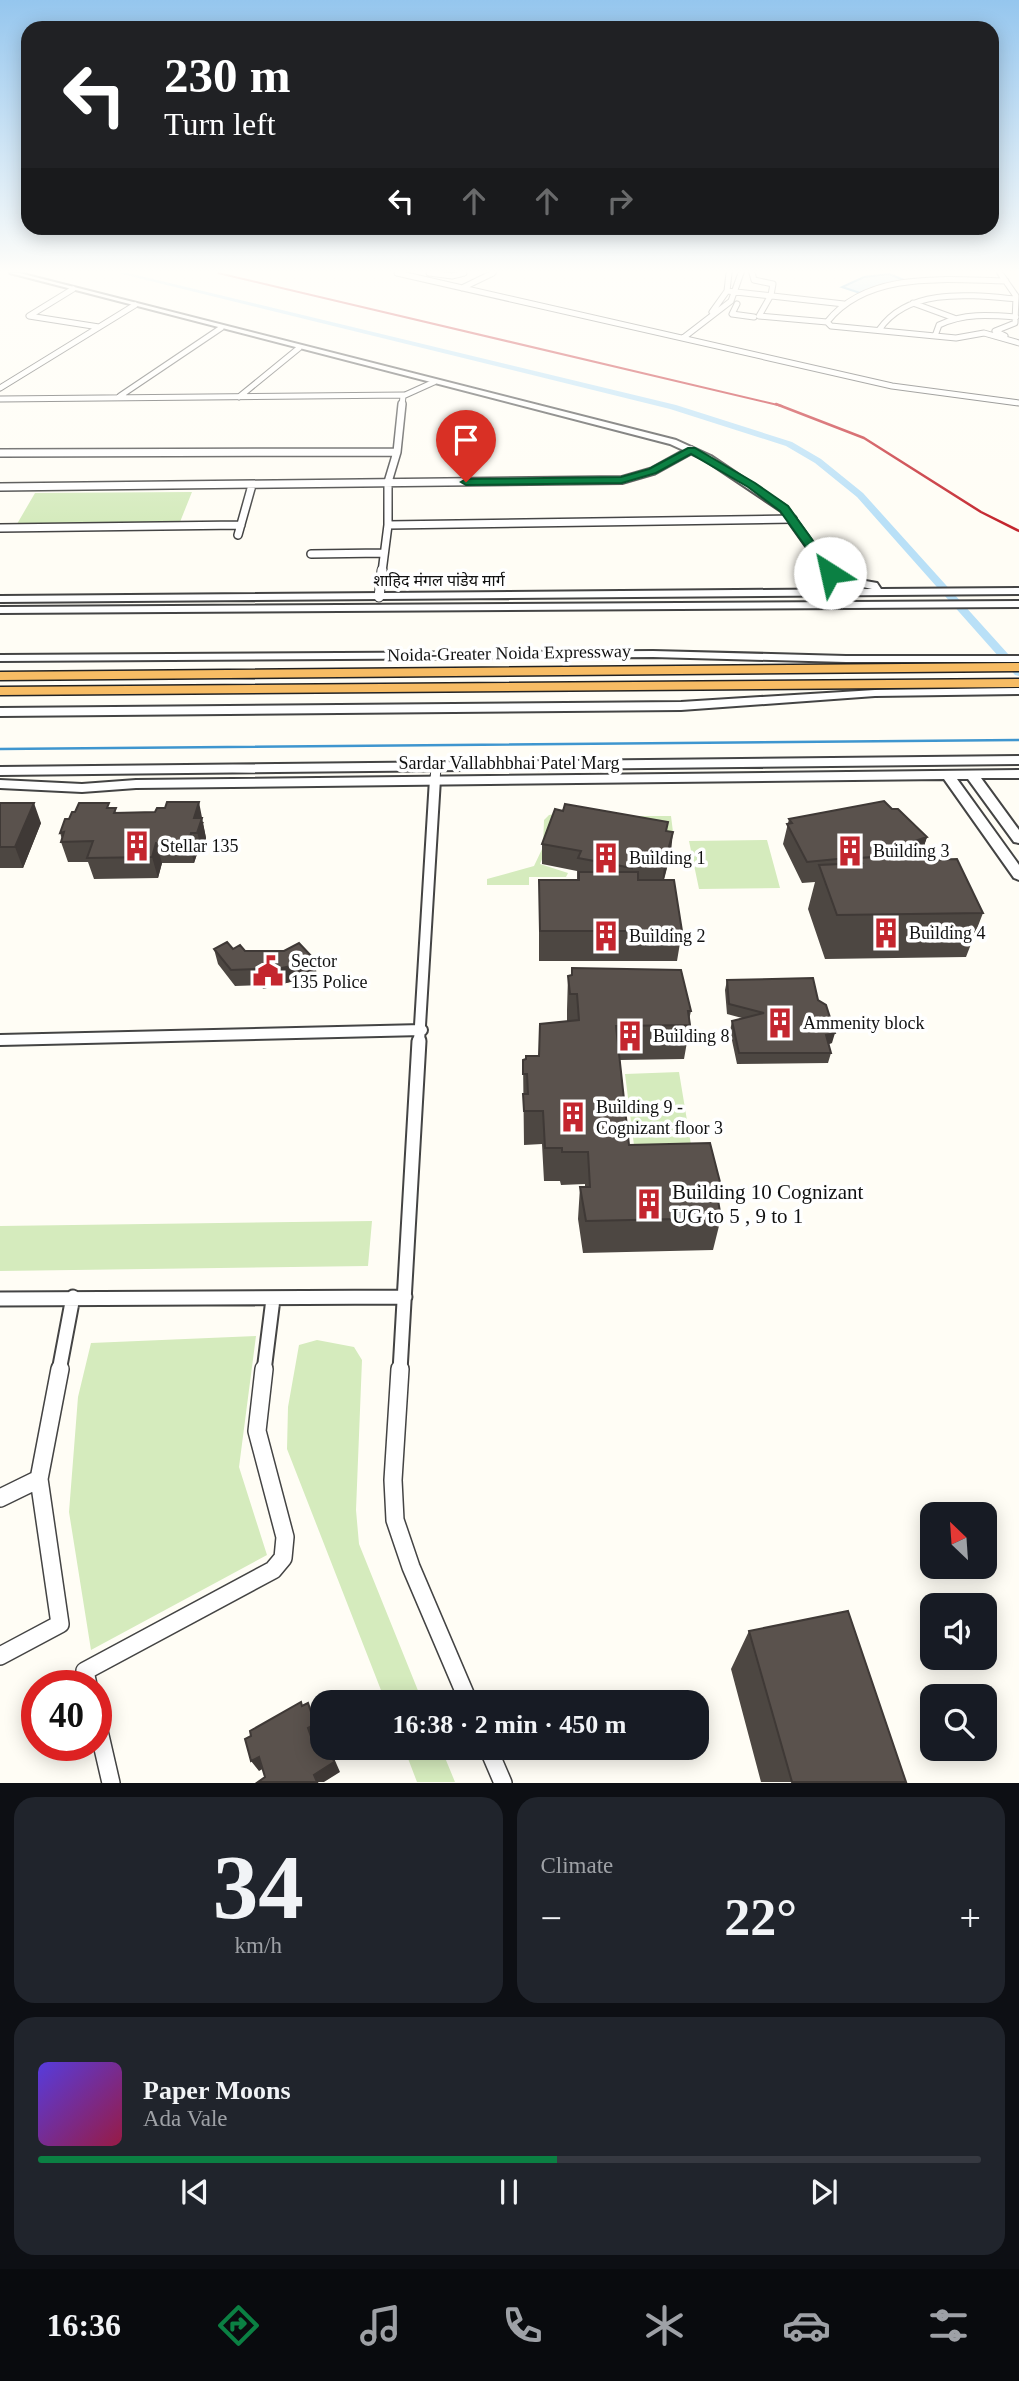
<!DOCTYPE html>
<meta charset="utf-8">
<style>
:root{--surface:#171b24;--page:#20242c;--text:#f1f3f6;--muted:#9ea1a6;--line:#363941;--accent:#0b8043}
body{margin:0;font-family:"Times New Roman","Noto Sans Devanagari",serif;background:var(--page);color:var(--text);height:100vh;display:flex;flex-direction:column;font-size:26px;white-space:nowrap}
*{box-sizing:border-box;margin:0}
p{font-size:23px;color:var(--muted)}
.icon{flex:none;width:38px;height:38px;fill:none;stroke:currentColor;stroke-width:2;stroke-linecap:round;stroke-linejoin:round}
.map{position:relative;height:1783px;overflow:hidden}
.side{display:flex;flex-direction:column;gap:14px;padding:14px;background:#0d0f14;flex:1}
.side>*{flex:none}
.guide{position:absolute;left:21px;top:21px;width:978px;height:214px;border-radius:21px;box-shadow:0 4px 18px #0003;background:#202124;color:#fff;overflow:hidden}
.needle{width:46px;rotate:335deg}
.tools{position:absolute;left:920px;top:1502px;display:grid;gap:14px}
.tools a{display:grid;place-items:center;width:77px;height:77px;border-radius:14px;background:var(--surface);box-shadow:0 4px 18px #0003;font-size:35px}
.speed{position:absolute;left:21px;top:1670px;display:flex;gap:14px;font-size:35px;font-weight:700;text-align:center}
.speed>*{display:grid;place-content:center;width:91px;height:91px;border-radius:50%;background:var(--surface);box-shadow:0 4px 18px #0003;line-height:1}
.speed .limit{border:10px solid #d22;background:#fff;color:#111}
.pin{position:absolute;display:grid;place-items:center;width:60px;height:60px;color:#fff;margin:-72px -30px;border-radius:50% 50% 50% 0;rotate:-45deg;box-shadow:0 0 7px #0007}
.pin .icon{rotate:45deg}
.me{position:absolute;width:77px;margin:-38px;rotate:325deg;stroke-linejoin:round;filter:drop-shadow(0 0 5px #0008)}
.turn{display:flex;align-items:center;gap:24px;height:147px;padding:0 28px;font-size:32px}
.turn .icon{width:91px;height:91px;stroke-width:2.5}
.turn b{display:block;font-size:49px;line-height:60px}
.lanes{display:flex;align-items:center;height:66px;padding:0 28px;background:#0003;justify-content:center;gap:35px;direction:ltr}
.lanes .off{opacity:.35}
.big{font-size:52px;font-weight:700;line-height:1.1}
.side .card{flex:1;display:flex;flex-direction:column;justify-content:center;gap:10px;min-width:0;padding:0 24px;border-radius:21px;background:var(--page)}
.side .dial{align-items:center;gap:0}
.dial b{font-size:91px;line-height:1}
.song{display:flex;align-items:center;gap:21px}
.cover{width:84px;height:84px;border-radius:10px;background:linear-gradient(135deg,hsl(250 70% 55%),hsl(340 70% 35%))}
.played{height:7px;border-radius:4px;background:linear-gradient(90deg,var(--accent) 55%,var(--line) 55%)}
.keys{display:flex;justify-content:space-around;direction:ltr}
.heat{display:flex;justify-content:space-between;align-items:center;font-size:38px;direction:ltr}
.side .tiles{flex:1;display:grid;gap:14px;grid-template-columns:1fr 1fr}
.card:last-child{grid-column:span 2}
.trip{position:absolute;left:310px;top:1690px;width:399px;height:70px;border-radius:21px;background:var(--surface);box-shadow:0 4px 18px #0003;font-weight:700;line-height:70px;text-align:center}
.tabs{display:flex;height:112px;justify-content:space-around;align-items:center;background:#090b0e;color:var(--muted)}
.tabs .icon{width:49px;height:49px}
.tabs .selected{color:var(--accent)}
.tabs b{font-size:32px;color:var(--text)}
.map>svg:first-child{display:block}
.green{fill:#d5ebbd}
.water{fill:#b9e0f7;stroke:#3f96cf;stroke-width:2}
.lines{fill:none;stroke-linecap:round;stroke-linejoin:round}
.stream{stroke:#3f96cf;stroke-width:2.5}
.canal{fill:#b9e0f7;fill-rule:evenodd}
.minor-far5-casing{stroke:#444;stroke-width:7}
.minor-far4-casing{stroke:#444;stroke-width:10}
.minor-far3-casing{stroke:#444;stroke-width:11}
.minor-far2-casing{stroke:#444;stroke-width:14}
.minor-far1-casing{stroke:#444;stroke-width:17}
.minor-casing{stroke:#444;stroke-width:20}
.tertiary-casing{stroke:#444;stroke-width:4}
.trunk-casing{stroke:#222;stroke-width:3}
.minor-far5{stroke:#fff;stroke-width:5}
.minor-far4{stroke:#fff;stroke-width:7}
.minor-far3{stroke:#fff;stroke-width:9}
.minor-far2{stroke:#fff;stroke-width:10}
.minor-far1{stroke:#fff;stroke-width:13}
.minor{stroke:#fff;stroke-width:17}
.tertiary{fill:#fff;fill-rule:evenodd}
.trunk{fill:#f7bc64;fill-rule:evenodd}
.rail-far1{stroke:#c4262e;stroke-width:2}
.rail{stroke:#c4262e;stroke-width:2.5}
.wall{fill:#4d4742}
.shaded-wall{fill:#3f3936}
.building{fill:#5a524d;stroke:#3f3936;stroke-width:2}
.route{fill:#0b8043;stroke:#07532c;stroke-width:2}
.labels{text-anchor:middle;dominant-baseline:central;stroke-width:7;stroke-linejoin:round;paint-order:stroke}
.far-street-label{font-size:16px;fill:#111;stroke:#fff}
.street-label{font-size:18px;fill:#111;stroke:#fff}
.poi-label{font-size:18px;fill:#111;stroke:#fff;text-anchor:start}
.near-poi-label{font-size:21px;fill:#111;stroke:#fff;text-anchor:start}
</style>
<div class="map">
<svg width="1019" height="1783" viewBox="0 0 1019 1783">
<rect width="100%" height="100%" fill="#fffdf5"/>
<!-- green -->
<path class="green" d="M192 492 180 522 17 524 35 493Z
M561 813 611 816H671L673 832 556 826 540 864 568 873 566 877H529V885H487V879L534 866 543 847 544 820 549 815Z
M767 840 780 888 699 889 689 841Z
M679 1072 696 1175 638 1177 625 1074Z
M372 1221 368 1266 0 1271V1226Z
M256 1336 239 1467 267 1555 91 1650 69 1512 78 1397 91 1343Z
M317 1340 354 1347 362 1360 356 1510 359 1544 423 1703H386L287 1449 288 1407 299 1345Z
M404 1748H441L455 1782H417Z"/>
<!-- water -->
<path class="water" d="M889 274 909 282 860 293 842 287 864 277Z"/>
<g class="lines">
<!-- stream -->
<path class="stream" d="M0 749 1019 740"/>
<!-- canal -->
<path class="canal" d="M118 273H128L676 405 792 442 821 459 863 493 1019 666V676L1015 675 857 497 815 463 786 446 670 409Z"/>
<!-- minor-far5 casing -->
<g class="minor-far5-casing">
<path id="minor-far5" d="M397 273 892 386 1019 403
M429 273 452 276 464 273
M752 273 754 280 773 284 771 295 759 316 827 322
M1000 273 1016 296 1015 323 995 331 1005 336
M1006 281C947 280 868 270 827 322L831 326 956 338 984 333 1019 343
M462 288 493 273
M73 289 29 316 99 327
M727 291 844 304
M913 303 954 318
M737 304 732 314 754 317
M712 312 727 291 729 273
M879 330C908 287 970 295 1016 299
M935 336 939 325C964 313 989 315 1016 317
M683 338 731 301 741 273
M0 388 135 305
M120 396 221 328
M239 397 299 348
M0 399 404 395
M402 406 403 396 434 382"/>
</g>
<!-- minor-far4 casing -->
<g class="minor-far4-casing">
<path id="minor-far4" d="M0 453 397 452
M0 487 622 480 653 471 691 450
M388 525 793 519
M0 528 241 525
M238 535 252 485
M311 554 384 553
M382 572 388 525V482L397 452 402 404"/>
</g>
<!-- minor-far3 casing -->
<g class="minor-far3-casing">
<path id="minor-far3" d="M379 597 382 570
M435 781 436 767"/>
</g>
<!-- minor-far2 casing -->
<g class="minor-far2-casing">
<path id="minor-far2" d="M0 1040 422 1030
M419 1042 435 779"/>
</g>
<!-- minor-far1 casing -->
<g class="minor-far1-casing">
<path id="minor-far1" d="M0 1299 405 1297
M59 1371 73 1297
M264 1371 273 1299
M400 1371 419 1041"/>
</g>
<!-- minor casing -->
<g class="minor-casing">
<path id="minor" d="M400 1369 393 1480 395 1520 411 1567 469 1703
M0 1498 39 1479
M0 1656 60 1624 39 1479 60 1369
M88 1685 85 1671 273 1570 283 1558 285 1537 257 1431 264 1369
M96 1718 111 1783
M488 1748 503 1783"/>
</g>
<!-- tertiary casing -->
<g class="tertiary-casing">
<path id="tertiary" d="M10 273H19L676 440 711 456 787 507 837 576 877 583 881 589 1019 588V594L0 602V596L872 589 830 580 781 511 705 460 670 444Z
M1019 601V607L0 613V607Z
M653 651 846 656H1019V662H846L653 657 0 661V655Z
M1019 688V694L875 696 681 710 0 716V708L681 702 875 690Z
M1019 756V764L0 775V767Z
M1019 770V778H981L1019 830V843L1014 842 968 779H957L1019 865V880L1014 878 944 779 136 788 82 792 0 788V780L82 784 136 780Z"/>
</g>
<!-- trunk casing -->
<g class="trunk-casing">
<path id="trunk" d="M1019 663V671L0 680V672Z
M1019 679V687L0 695V687Z"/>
</g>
<!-- minor-far5 -->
<use href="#minor-far5" class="minor-far5"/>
<!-- minor-far4 -->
<use href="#minor-far4" class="minor-far4"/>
<!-- minor-far3 -->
<use href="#minor-far3" class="minor-far3"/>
<!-- minor-far2 -->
<use href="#minor-far2" class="minor-far2"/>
<!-- minor-far1 -->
<use href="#minor-far1" class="minor-far1"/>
<!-- minor -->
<use href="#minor" class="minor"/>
<!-- tertiary -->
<use href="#tertiary" class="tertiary"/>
<!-- trunk -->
<use href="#trunk" class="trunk"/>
<!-- rail-far1 -->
<path class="rail-far1" d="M218 273 782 406"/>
<!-- rail -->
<path class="rail" d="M776 404 864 438 981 512 1019 531"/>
</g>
<!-- wall -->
<path class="wall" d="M0 803 41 823 23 868H0Z
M110 808 118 813 204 822 203 824 206 838 202 853 197 854 194 863H162L158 878 94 879 88 862H68L61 842 62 839 60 833 69 819Z
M892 809 927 837 921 854 929 860 983 913 966 957 825 959 808 909 815 882 802 883 783 844 789 819Z
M667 831 671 852 664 880 682 931 677 961H539V880H578V879H577V871L542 864V844Z
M214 949H233L245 951H284L317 975 300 983 298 980 263 989 262 985 235 986 218 964Z
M572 968 691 1011 689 1020 690 1025 684 1059 620 1060 629 1145 720 1182 717 1196 721 1218 713 1250 583 1253 578 1219 580 1187H585V1184L561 1185 560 1181H544L542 1144 524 1145 523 1060 539 1056 567 1021V1010L568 976H571Z
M727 980 818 1000 832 1043 829 1044 831 1053 828 1063 737 1064 730 1031 732 1021 742 1018 727 1014 725 990Z
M749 1631 906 1782H761L731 1669Z"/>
<!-- shaded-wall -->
<path class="shaded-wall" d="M199 802 206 838 202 853 194 818Z
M34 803 41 823 23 868 15 847Z
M673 832 671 852 662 886 664 865Z
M191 833 197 854 194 863 189 842Z
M927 837 920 858 897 856 900 846Z
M156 843 162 863 158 878 152 857Z
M314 959 317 975 300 983 297 967Z
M296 965 298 980 263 989 259 973Z
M835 1033 832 1043 823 1045 826 1035Z
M308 1703 314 1715 321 1735 314 1739 321 1758 315 1748 308 1728Z
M330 1749 340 1772 324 1782H317L314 1775Z
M259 1757 266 1767 259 1771 251 1761Z"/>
<!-- building -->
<path class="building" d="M884 801 892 809H898L927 837 900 846 907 853 901 855 859 858 858 863H851L847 858 807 862 787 824 792 823 789 819Z
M167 802H199L194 818H202L197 833H191L189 842 156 843 152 857 87 858 93 841 61 842 64 832 60 833 65 819H69L72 812H75L79 803H109L107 808H116L114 813 155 812 157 808H165Z
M0 803H34L15 847H0Z
M565 804 668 822 666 831 673 832 664 865 634 860 632 868 578 858 581 851 542 844 555 809 563 811Z
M927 854 929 860 957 859 983 913 837 915 819 865 862 863 859 858Z
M579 872H638V880H674L682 931H540L539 880H579Z
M227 942 233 949 240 945 245 951H284L299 943 314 959 297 967 296 965 259 973V969L231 970 214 949Z
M572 968 681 970 691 1011H688L690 1025 616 1026 629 1145 710 1143 720 1182H715L721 1218 586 1221 580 1187H590L588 1152H562V1148H545L543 1111H524L523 1094H528L527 1074H523V1060L526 1059V1056H539L540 1024 579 1020 577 994H570L568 976 572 975Z
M813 978 818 1000 826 1005 835 1033 826 1035 831 1053H739L732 1021 764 1013 729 1004 727 980Z
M848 1611 906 1782H792L749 1631Z
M301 1702 302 1706 308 1703 315 1724 308 1728 315 1748 322 1744V1748H324L325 1752 330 1749 334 1762 314 1775 317 1782H258L265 1777 259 1757 251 1761 245 1739 251 1736 250 1731Z"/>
<!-- sky -->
<linearGradient id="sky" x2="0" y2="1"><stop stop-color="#95c6ee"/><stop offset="0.52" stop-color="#fffefa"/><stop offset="1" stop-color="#fffefa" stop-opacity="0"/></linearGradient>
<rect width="1019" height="522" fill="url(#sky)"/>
<!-- route -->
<path class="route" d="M688 448H695L755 483 788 506 836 573 834 575H826L780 511 748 487 691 454 656 473 622 483 466 485 461 482 466 479 621 477 649 469Z"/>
<!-- icons -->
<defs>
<g id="building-bare" transform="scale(2.415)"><path d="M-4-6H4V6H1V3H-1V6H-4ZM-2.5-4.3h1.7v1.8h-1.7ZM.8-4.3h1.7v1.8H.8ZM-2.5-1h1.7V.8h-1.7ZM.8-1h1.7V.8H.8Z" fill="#c4262e" stroke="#fff" stroke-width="2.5" paint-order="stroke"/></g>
<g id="civic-bare" transform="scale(2.415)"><path d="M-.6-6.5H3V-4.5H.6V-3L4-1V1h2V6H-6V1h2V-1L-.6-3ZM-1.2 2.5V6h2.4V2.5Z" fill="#c4262e" stroke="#fff" stroke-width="2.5" paint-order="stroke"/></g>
</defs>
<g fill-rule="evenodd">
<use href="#building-bare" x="137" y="846"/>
<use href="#building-bare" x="850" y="851"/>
<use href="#building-bare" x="606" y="858"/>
<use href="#building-bare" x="886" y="933"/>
<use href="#building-bare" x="606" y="936"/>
<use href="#civic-bare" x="268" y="971"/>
<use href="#building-bare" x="780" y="1023"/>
<use href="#building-bare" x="630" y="1036"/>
<use href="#building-bare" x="573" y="1117"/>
<use href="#building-bare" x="649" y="1204"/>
</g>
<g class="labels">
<!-- far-street labels -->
<g class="far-street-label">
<text x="439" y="580">शाहिद मंगल पांडेय मार्ग</text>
</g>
<!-- street labels -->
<g class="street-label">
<text transform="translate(509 653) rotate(-1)">Noida-Greater Noida Expressway</text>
<text x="509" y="763">Sardar Vallabhbhai Patel Marg</text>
</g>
<!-- poi labels -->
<g class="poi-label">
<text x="160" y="846">Stellar 135</text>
<text x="873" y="851">Building 3</text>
<text x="629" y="858">Building 1</text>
<text x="909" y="933">Building 4</text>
<text x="629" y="936">Building 2</text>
<text x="291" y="961">Sector<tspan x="291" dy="21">135 Police</tspan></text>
<text x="803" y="1023">Ammenity block</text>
<text x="653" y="1036">Building 8</text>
<text x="596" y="1107">Building 9 -<tspan x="596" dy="21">Cognizant floor 3</tspan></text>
</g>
<!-- near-poi labels -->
<g class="near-poi-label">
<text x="672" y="1192">Building 10 Cognizant<tspan x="672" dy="24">UG to 5 , 9 to 1</tspan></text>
</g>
</g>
</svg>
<div class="tools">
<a><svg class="needle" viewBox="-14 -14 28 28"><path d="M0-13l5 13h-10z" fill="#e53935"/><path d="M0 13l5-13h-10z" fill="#9ea1a6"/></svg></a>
<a><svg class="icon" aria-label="sound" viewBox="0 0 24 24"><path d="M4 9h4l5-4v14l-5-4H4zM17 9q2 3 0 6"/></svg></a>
<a><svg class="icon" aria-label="search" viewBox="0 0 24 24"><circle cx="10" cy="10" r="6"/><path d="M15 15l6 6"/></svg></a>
</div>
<div class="speed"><div class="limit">40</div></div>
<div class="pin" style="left:466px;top:482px;background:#d93025"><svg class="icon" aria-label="arrive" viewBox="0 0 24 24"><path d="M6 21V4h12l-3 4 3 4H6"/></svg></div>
<svg class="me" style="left:830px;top:573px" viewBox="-20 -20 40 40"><circle r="19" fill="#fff"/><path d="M0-13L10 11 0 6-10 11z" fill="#0b8043"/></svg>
<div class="trip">16:38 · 2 min · 450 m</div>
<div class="guide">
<div class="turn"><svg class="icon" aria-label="left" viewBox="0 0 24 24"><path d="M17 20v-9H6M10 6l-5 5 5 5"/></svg><div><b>230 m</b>Turn left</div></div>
<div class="lanes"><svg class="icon" aria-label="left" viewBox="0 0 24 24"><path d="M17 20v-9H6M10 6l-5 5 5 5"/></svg><svg class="icon off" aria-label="ahead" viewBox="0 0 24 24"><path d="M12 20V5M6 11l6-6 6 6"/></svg><svg class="icon off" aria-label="ahead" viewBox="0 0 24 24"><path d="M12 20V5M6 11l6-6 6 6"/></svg><svg class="icon off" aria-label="right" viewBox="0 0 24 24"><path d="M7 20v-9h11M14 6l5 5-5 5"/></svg></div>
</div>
</div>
<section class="side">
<div class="tiles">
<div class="card dial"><b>34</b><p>km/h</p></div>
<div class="card"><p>Climate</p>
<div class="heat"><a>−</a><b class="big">22°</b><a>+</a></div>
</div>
<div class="card">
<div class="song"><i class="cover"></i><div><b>Paper Moons</b><p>Ada Vale</p></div></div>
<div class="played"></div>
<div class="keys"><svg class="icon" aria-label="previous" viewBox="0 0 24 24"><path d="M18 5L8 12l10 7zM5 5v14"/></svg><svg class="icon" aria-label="pause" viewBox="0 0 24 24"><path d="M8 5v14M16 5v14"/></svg><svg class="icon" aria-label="next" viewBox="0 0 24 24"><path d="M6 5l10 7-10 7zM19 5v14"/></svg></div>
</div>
</div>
</section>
<nav class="tabs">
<b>16:36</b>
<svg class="icon selected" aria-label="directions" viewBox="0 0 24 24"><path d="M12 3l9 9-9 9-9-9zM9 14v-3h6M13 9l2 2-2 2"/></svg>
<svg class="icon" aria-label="music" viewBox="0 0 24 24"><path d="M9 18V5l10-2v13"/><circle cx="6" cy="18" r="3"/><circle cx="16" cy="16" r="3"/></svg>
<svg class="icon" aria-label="phone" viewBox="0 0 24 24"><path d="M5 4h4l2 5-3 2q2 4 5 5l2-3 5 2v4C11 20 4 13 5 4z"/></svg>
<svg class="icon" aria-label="climate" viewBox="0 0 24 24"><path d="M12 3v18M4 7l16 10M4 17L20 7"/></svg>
<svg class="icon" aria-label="car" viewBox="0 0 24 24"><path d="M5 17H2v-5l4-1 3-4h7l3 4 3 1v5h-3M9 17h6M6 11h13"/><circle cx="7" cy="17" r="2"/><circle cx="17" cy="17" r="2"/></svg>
<svg class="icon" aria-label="filters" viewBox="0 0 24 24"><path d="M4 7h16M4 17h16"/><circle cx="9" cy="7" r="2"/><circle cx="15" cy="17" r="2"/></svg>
</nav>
